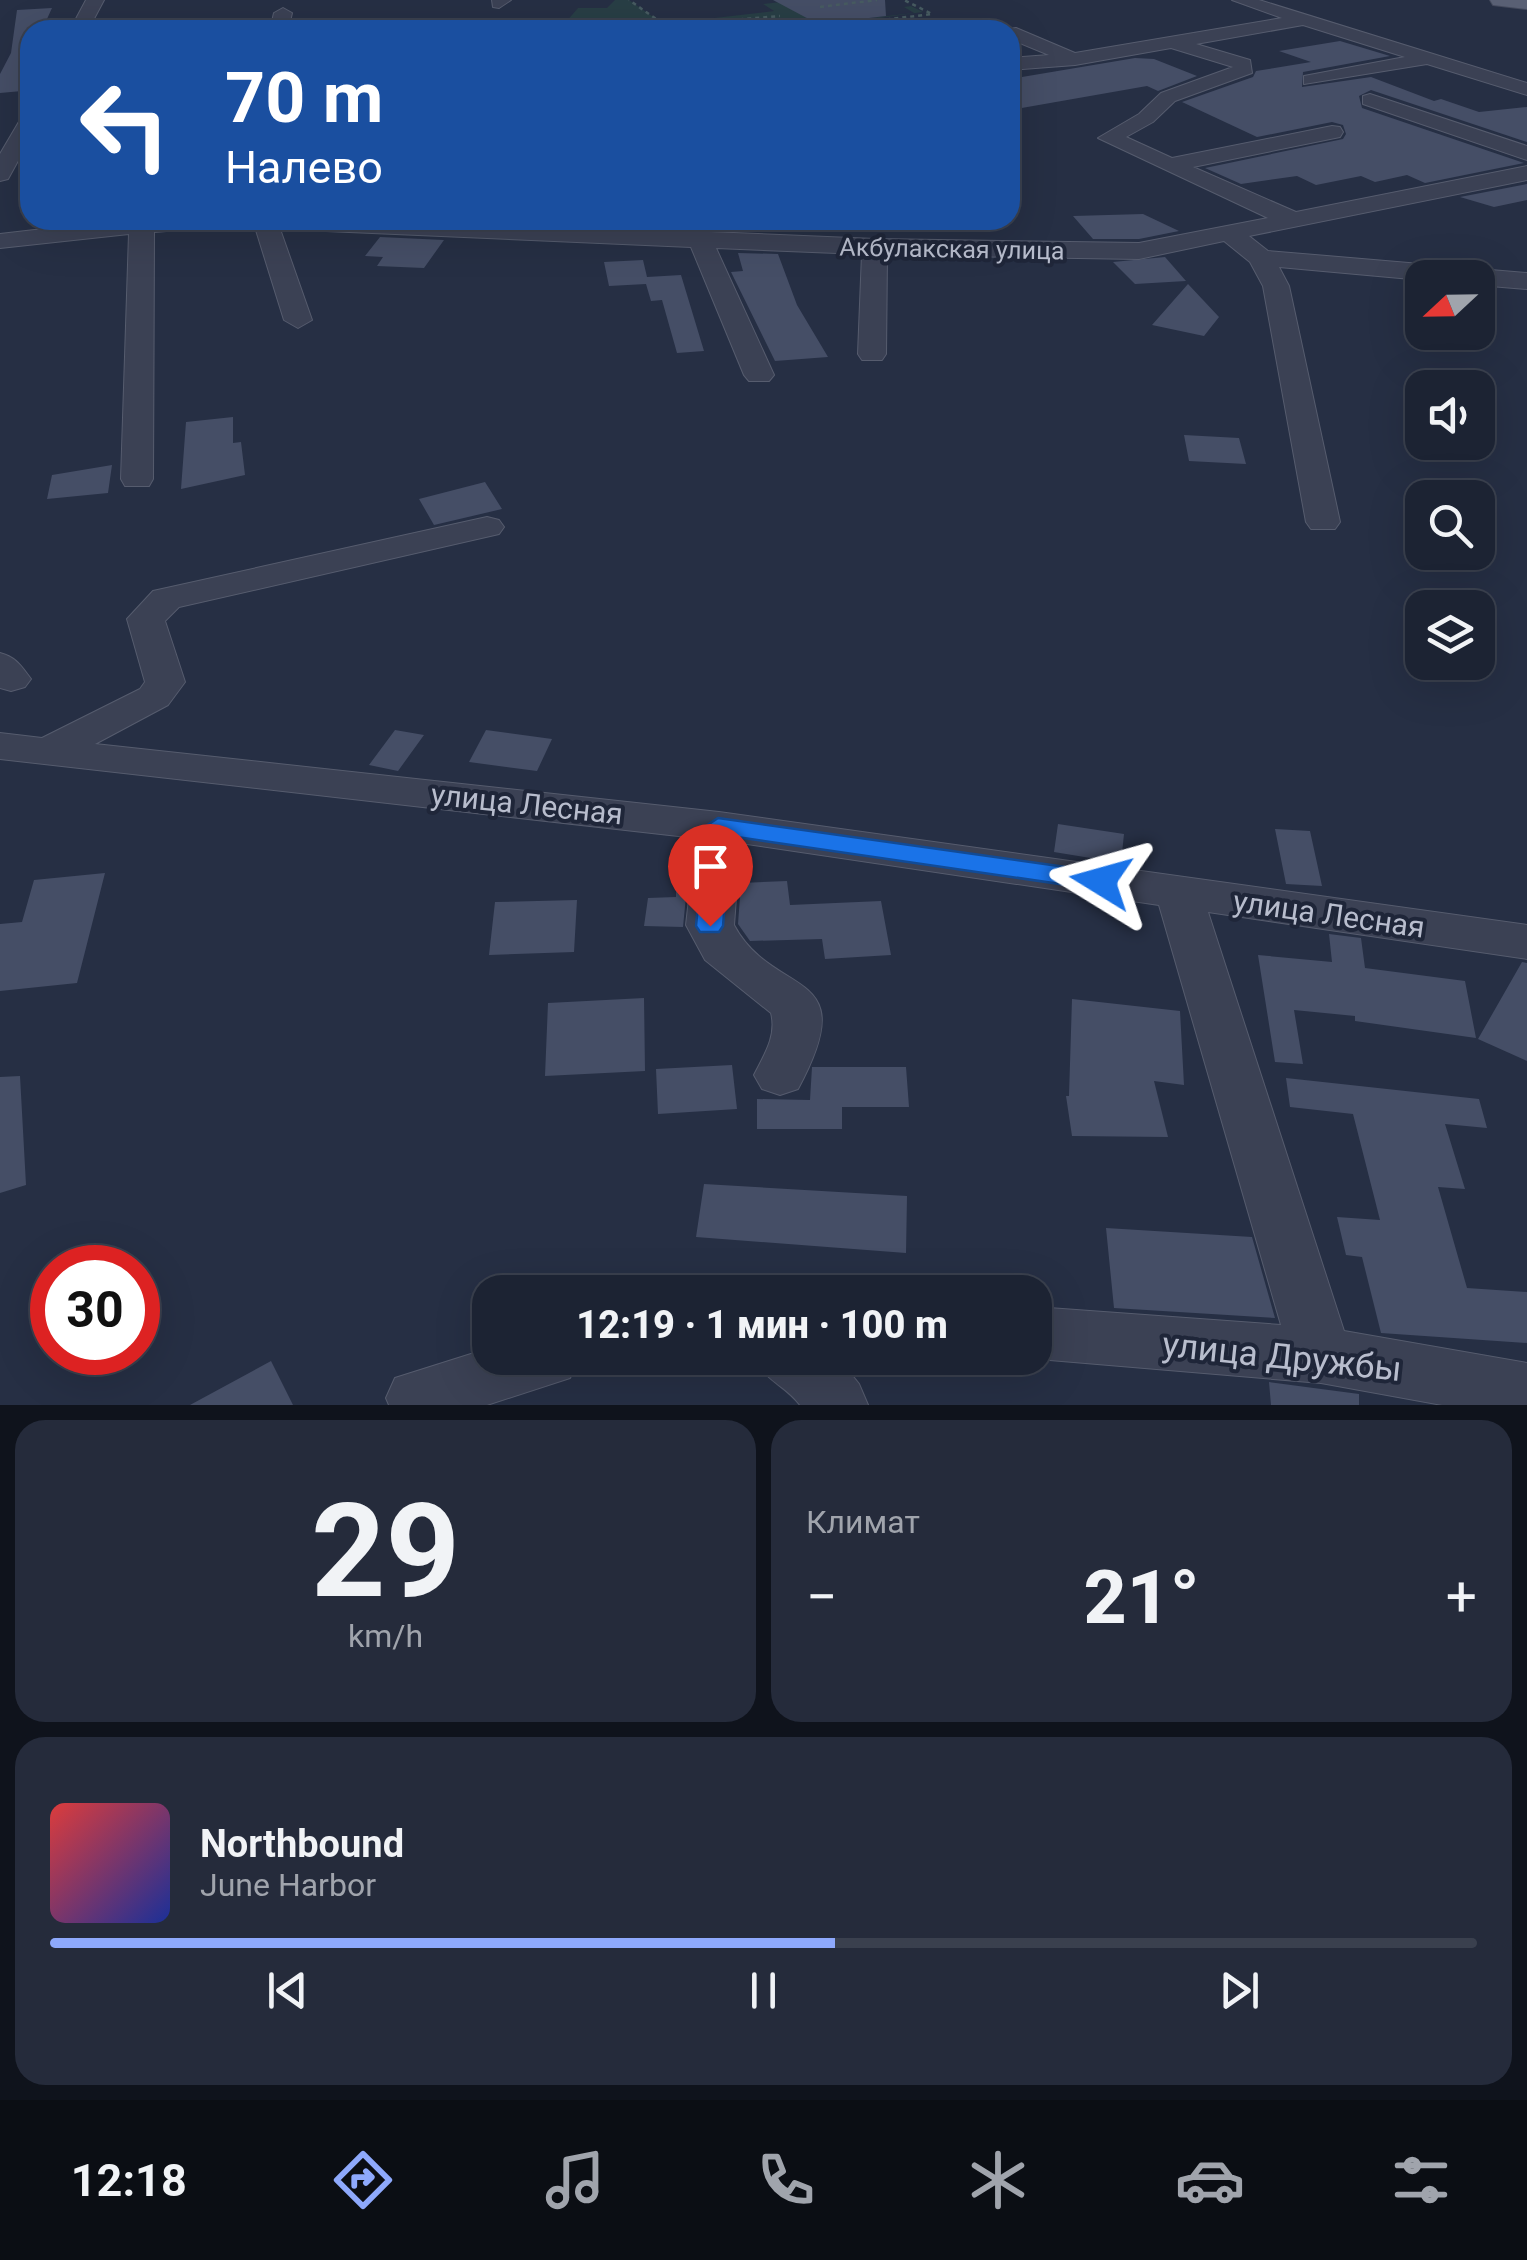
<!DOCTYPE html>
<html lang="ru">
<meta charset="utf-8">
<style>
:root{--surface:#1c2333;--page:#252b3b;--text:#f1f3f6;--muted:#a0a4ac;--line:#3a404e;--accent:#8ea9fc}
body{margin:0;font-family:Roboto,sans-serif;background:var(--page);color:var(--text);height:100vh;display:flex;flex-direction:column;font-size:38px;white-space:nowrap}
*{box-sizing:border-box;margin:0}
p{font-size:32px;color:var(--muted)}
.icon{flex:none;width:55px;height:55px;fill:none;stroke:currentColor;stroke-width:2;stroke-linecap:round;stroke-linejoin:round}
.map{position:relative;height:1405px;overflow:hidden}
.sheet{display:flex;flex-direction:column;gap:15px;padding:15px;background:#0f131c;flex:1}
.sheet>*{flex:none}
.hud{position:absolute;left:20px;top:20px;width:1000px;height:210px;border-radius:30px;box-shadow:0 10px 40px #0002,0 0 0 2px var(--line);background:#1a4fa0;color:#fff;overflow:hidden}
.needle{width:65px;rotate:248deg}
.controls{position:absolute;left:1405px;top:260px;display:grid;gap:20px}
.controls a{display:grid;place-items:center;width:90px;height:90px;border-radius:20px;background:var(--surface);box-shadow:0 10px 40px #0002,0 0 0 2px var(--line);font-size:50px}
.speed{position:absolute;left:30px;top:1245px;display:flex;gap:20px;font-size:50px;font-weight:700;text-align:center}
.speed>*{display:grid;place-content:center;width:130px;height:130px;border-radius:50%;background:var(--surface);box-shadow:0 10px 40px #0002,0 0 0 2px var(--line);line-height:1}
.speed .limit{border:15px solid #d22;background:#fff;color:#111}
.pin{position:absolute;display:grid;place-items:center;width:85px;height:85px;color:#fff;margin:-102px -42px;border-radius:50% 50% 50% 0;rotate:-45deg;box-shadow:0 0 10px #0007}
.pin .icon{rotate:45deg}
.me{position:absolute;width:110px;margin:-55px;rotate:278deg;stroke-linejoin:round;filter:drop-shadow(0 0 8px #0008)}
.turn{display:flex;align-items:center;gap:35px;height:210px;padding:0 40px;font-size:45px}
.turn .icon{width:130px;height:130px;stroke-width:2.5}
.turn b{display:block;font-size:70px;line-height:85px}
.big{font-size:75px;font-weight:800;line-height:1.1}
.sheet .widget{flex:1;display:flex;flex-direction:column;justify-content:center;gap:15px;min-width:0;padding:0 35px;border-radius:30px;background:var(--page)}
.sheet .dial{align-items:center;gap:0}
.dial b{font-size:130px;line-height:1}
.song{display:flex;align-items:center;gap:30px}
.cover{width:120px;height:120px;border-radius:15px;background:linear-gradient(135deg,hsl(0 70% 55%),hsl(230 70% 35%))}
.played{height:10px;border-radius:5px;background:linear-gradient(90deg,var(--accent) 55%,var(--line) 55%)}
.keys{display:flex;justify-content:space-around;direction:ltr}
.heat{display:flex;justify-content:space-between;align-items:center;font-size:55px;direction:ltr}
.sheet .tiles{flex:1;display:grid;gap:15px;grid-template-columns:1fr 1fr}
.widget:last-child{grid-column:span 2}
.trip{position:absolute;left:472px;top:1275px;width:580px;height:100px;border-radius:30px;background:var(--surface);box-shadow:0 10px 40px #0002,0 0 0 2px var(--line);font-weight:800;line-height:100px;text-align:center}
.dock{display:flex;height:160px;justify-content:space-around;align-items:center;background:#0b0e14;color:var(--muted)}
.dock .icon{width:70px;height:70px}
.dock .current{color:var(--accent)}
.dock b{font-size:45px;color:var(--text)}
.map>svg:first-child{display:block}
.green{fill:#283e45}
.building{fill:#454e66}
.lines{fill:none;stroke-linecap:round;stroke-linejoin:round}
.minor-casing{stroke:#565c6e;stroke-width:2}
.major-casing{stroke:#444a5d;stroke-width:2}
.path{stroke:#475b61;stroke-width:2.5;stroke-dasharray:4 4;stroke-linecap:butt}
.minor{fill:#3b4154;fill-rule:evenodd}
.major{fill:#596074;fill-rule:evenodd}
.route{fill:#1a73e8;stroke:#114b97;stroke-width:2.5}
.labels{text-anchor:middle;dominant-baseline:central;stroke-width:8;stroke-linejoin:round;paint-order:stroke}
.far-street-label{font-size:25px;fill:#b8bdcd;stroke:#1f2639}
.street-label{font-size:30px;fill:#b8bdcd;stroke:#1f2639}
.near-street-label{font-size:35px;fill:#b8bdcd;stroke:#1f2639}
</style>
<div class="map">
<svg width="1527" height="1405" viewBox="0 0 1527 1405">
<rect width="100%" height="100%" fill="#262f44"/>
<!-- green -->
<path class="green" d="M615 0H629L659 21 608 30H559L578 8H607Z
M781 2 818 24 914 13 904 7 911 6 923 12 789 30H724L706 19 774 11 763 4Z"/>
<!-- building -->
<path class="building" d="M773 0H885L886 16 818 24Z
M52 8 42 30H30V75L22 91 0 93V74L11 53 17 10Z
M1340 41 1390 56 1303 72 1302 87 1371 77 1434 101 1441 99 1479 112 1527 107V142L1371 90 1359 96 1362 108 1524 163 1425 183 1407 175 1375 182 1361 176 1316 185 1297 176 1241 184 1205 168 1343 139 1346 134 1343 125 1332 122 1257 137 1182 102 1253 77 1256 71 1311 62 1279 51Z
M1135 58 1154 59 1197 76 1158 91 1147 86 1010 110V79Z
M1527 184V200L1494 207 1460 197Z
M1143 214 1179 231 1139 239H1093L1073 216Z
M380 237 444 240 424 268 377 266 383 257 365 256Z
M738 253 778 254 797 305 828 357 775 361 731 272 743 271Z
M1165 257 1186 281 1135 284 1113 262Z
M643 260 647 277 681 275 704 351 677 353 662 300 651 301 646 284 609 286 604 262Z
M1188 284 1219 317 1204 336 1152 325Z
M233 417V443L241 442 245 475 181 489 186 422Z
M1184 435 1239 438 1246 464 1189 461Z
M112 465 108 493 47 499 52 475Z
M485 482 502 509 434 525 419 499Z
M395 730 424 735 398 771 369 765Z
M486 730 552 739 537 771 469 762Z
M1058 824 1124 834 1121 863 1054 852Z
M1275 829 1310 831 1322 886 1286 884Z
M105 873 77 983 0 991V924L22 922 34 880Z
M787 881 790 905 881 901 891 955 825 959 822 939 750 941 738 924 741 883Z
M676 885 687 886 683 927 644 926 648 898 676 897Z
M577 900 574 952 489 955 495 902Z
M1329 934 1361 938 1365 968 1465 981 1476 1038 1355 1021V1016L1294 1010 1303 1064 1275 1062 1258 955 1332 962Z
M1522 962 1527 963V1061L1478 1039Z
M644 998 645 1071 545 1076 548 1003Z
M1072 999 1180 1011 1184 1085 1154 1081 1168 1137 1072 1136 1066 1096H1069Z
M732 1065 737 1109 658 1114 656 1069Z
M812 1067H906L909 1107H842V1129H757V1099L810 1100Z
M20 1076 26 1185 0 1193V1077Z
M1286 1078 1479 1099 1487 1128 1445 1124 1465 1189 1438 1187 1467 1288 1527 1292V1343L1381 1333 1362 1257 1346 1255 1337 1217 1380 1220 1353 1114 1290 1107Z
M704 1184 907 1196 906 1253 696 1237Z
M1106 1228 1252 1237 1275 1318 1114 1308Z
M271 1361 293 1405H190Z
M1269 1382 1359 1394V1405H1271Z"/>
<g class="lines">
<!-- minor casing -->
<g class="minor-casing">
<path id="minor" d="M86 0H104L88 30H70Z
M492 0H511L499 8 493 7Z
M1232 0H1259L1527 83V95L1427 64 1304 84V76L1405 57 1303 25 1196 44 1250 60 1252 73 1175 101 1153 122 1126 137 1172 158 1332 126 1340 127 1343 132 1340 137 1193 167 1296 212 1527 166V180L1249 236 1268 251 1527 273V289L1478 285V278L1422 280 1279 267 1289 286 1340 522 1335 529H1311L1306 522 1263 286 1250 262 1224 241 1139 259 887 255 886 354 882 360H862L858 354 862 254 716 248 774 375 769 381H749L744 375 691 247 280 229 312 320 298 328 284 320 255 227 241 225 154 232 153 479 149 486H125L121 479 129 234 0 248V234L121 220H420L875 239 1139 243 1268 218 1098 138 1139 114 1161 93 1233 67 1171 48 1075 65 1010 70V58L1049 55 1010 39V30H1002L1016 28 1075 53 1282 18Z
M283 8 292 13 288 30H270L274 13Z
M1370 94 1527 146V160L1363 104V96Z
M30 113V139L8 179 0 181V154L23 115Z
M487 517 499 520 504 527 499 534 179 607 165 621 185 682 168 705 95 744 719 812 1527 925V959L1208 912 1344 1331 1527 1363V1405H1442L1321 1383 1026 1358H1035V1307L1281 1325 1159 905 740 843 734 925C774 1000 865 965 798 1089L780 1095 762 1089 754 1075C764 1055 777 1036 771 1013L705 960 686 925 696 838 0 759V733L42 738 140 689 145 682 127 619 153 591Z
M0 653C16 657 21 666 31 679L25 687 11 691 0 688Z
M490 1348V1358H579L570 1378 487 1405H389L386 1398 395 1378Z
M755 1358H838L859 1384 868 1405H800C784 1384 767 1383 755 1358Z"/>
</g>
<!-- major casing -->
<g class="major-casing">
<path id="major" d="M1490 0H1527V9L1493 5Z"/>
</g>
<!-- path -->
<path class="path" d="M820 7 877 0
M732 25 720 21 780 16
M608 30 659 21 629 0
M799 30 932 14 904 0"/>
<!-- minor -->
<use href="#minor" class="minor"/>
<!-- major -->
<use href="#major" class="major"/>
</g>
<!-- route -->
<path class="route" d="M718 818 1101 872 1110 875 1114 881 1110 887 1101 890 730 836 723 926 719 932H700L696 926 706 826Z"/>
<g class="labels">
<!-- far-street labels -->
<g class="far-street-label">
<text transform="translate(952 249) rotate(1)">Акбулакская улица</text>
</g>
<!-- street labels -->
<g class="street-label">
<text transform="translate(527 804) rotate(6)">улица Лесная</text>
<text transform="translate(1329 914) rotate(8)">улица Лесная</text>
</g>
<!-- near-street labels -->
<g class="near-street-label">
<text transform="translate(1282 1357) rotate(6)">улица Дружбы</text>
</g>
</g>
</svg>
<div class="controls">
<a><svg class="needle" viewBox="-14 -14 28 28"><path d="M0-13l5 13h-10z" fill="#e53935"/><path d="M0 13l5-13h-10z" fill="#a0a4ac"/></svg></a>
<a><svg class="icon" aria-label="sound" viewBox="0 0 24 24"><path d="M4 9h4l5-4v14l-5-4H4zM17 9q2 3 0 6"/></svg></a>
<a><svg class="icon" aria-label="search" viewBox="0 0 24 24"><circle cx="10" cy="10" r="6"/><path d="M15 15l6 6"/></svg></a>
<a><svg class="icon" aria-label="layers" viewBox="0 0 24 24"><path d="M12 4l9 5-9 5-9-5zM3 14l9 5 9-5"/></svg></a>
</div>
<div class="speed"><div class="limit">30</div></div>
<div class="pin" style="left:710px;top:926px;background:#d93025"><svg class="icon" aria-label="arrive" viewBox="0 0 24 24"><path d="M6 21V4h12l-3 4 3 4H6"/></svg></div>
<svg class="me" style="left:1101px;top:881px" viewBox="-20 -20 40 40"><path d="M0-17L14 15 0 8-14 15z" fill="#1a73e8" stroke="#fff" stroke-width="4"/></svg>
<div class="trip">12:19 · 1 мин · 100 m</div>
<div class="hud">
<div class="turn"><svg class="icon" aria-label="left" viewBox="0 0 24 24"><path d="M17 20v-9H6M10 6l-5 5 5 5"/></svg><div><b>70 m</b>Налево</div></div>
</div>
</div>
<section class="sheet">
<div class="tiles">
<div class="widget dial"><b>29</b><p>km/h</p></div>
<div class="widget"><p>Климат</p>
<div class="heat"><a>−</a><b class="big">21°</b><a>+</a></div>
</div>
<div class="widget">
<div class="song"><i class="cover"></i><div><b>Northbound</b><p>June Harbor</p></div></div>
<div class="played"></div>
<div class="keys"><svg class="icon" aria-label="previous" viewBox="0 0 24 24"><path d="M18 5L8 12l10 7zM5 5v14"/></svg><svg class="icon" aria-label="pause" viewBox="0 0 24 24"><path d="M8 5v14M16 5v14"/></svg><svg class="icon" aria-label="next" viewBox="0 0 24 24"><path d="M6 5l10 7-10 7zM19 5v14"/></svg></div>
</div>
</div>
</section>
<nav class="dock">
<b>12:18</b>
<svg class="icon current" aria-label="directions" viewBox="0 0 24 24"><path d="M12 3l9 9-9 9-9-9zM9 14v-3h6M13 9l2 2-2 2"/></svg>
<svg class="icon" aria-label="music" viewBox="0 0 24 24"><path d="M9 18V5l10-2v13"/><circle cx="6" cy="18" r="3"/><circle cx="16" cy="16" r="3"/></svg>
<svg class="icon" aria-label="phone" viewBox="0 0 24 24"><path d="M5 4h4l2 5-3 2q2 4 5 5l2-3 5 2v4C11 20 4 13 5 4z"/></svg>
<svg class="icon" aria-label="climate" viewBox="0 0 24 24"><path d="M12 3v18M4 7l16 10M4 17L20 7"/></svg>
<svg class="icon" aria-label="car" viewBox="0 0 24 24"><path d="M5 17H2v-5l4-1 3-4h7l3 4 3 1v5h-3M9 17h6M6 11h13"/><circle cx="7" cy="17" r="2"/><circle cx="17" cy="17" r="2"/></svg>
<svg class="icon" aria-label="filters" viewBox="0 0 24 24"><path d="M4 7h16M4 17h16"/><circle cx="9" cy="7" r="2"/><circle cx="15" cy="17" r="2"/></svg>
</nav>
